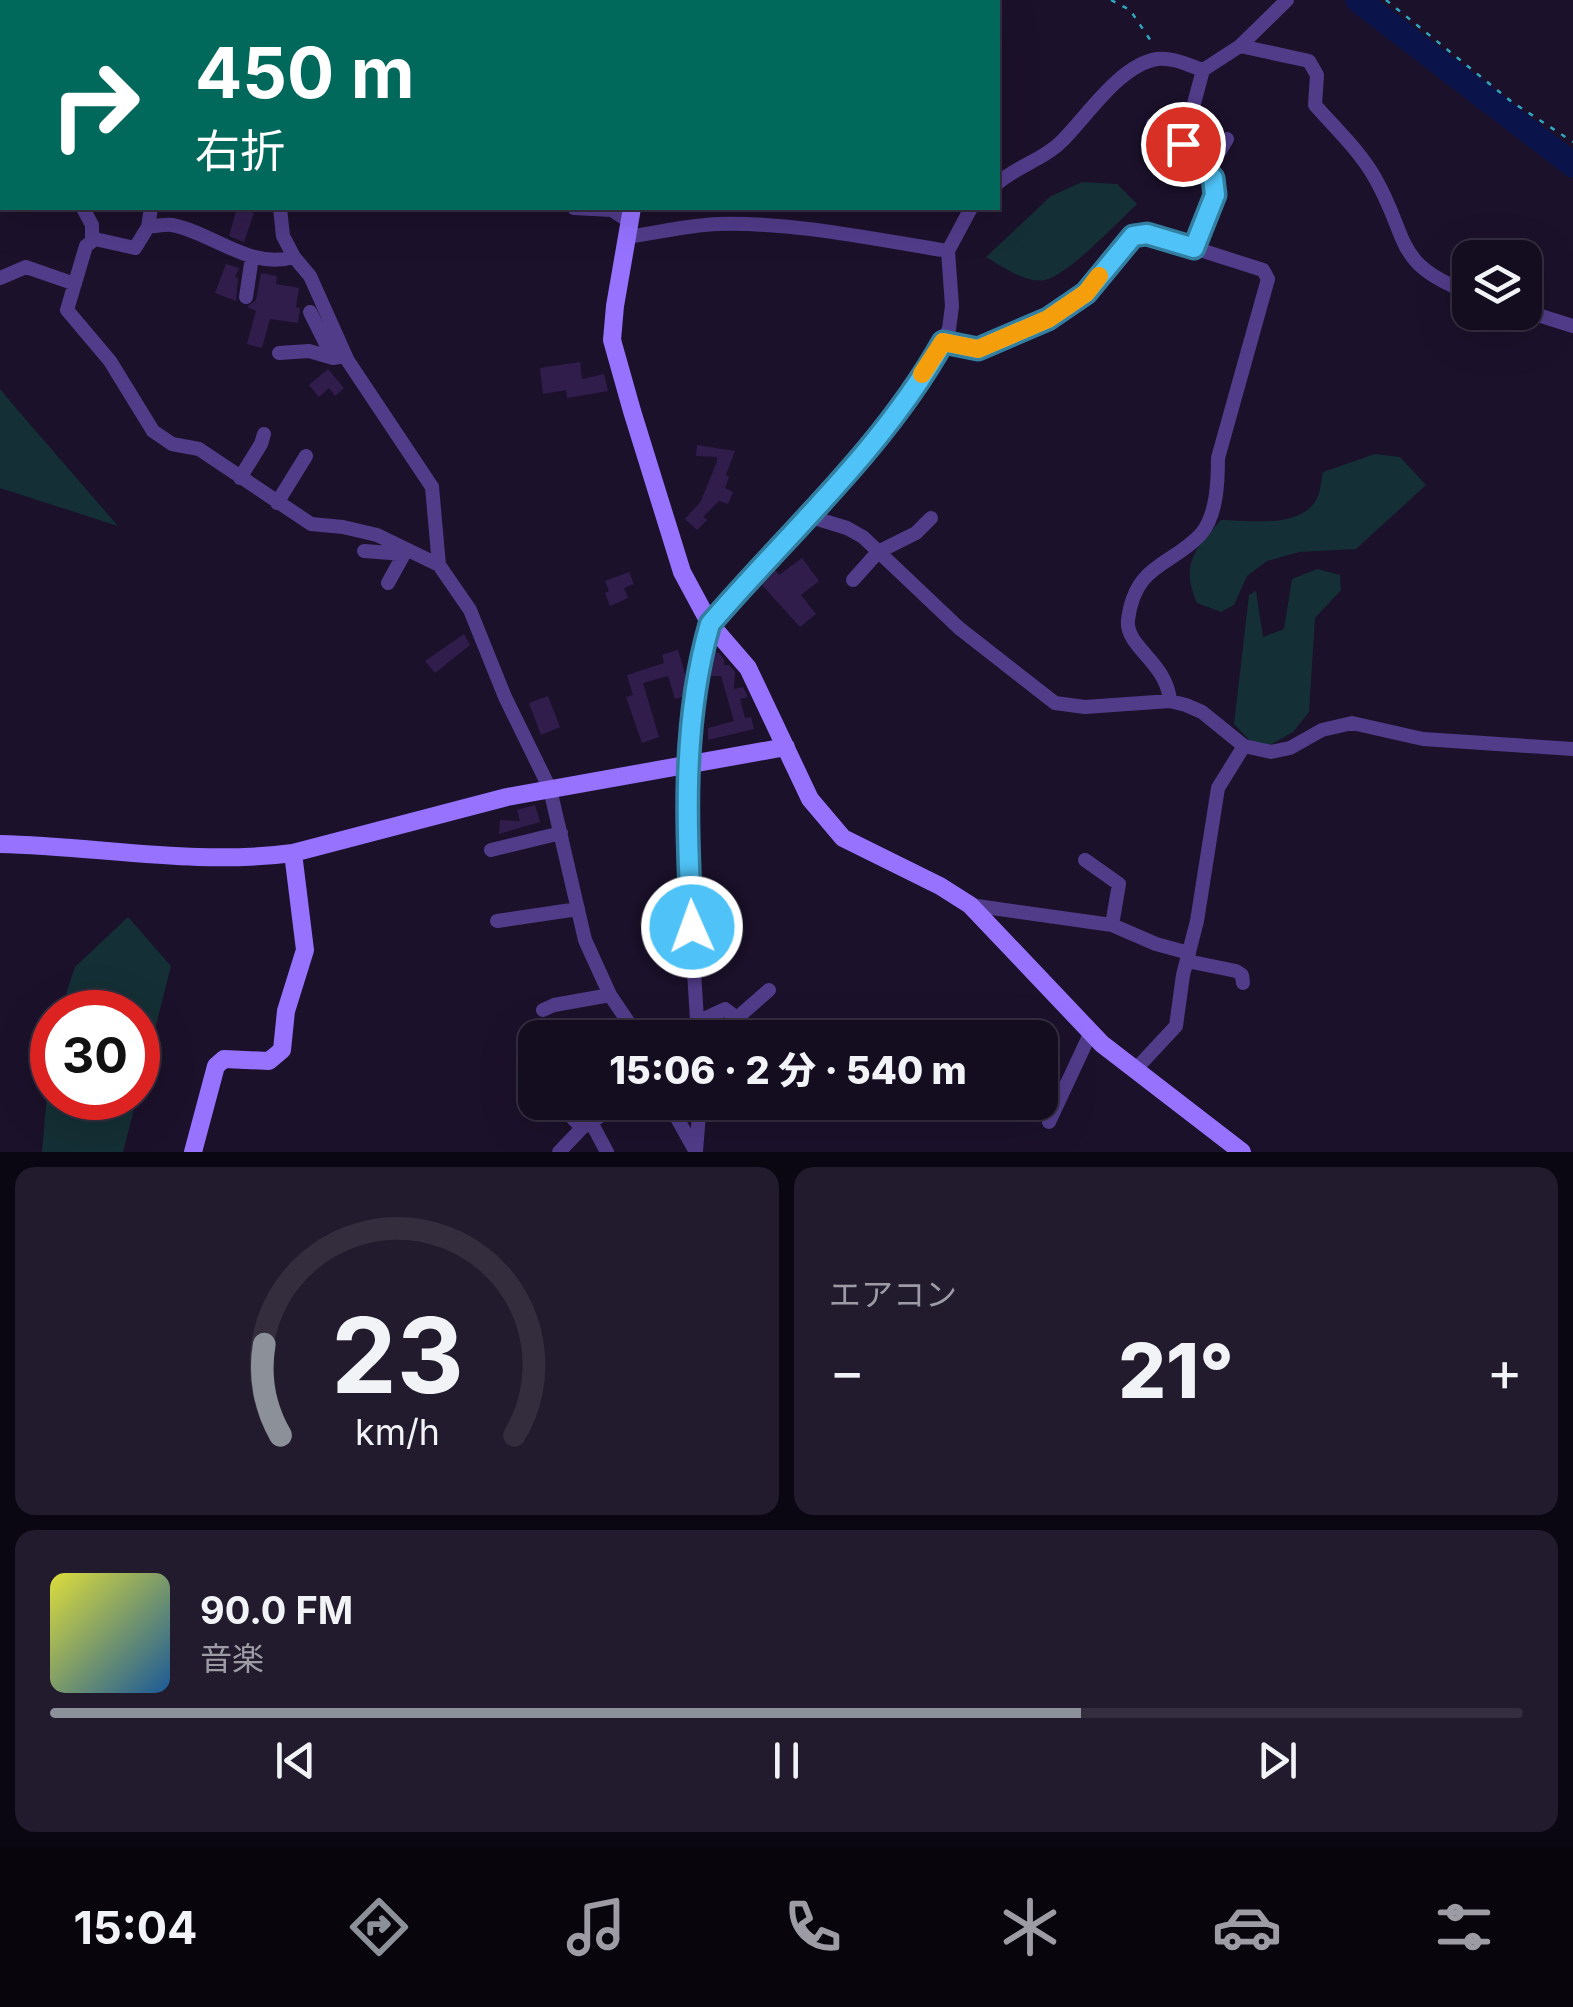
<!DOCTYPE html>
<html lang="ja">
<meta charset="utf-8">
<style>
:root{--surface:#140d20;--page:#211b2d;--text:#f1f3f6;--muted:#9d9ca5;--line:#332d3e;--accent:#8c9099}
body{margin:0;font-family:Inter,"Noto Sans JP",sans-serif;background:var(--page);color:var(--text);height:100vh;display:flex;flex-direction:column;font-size:38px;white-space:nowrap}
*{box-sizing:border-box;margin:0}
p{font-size:32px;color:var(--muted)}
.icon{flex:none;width:55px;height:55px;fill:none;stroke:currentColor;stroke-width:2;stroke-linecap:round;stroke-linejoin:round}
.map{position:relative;height:1152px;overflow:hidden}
.details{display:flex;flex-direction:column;gap:15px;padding:15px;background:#0b0712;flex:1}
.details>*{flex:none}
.guide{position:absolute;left:0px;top:0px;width:1000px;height:210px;box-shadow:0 10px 40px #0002,0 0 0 2px var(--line);background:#00695c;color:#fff;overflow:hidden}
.controls{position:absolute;left:1452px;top:240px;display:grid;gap:20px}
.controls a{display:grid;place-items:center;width:90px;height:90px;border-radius:20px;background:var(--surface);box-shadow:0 10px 40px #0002,0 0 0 2px var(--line);font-size:50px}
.speed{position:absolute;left:30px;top:990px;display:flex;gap:20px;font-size:50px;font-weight:700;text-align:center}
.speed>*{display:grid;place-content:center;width:130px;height:130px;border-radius:50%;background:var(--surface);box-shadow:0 10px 40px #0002,0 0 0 2px var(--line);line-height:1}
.speed .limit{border:15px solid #d22;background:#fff;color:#111}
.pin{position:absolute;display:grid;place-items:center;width:85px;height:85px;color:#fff;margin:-42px;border:5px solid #fff;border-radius:50%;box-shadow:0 2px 10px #0007}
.me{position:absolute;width:110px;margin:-55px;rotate:358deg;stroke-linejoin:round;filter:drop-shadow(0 0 8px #0008)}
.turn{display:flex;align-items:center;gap:35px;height:210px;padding:0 30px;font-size:45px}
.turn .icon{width:130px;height:130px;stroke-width:2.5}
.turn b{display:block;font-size:70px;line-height:85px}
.big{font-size:75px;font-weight:800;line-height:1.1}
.details .card{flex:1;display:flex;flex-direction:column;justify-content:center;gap:15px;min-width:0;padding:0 35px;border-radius:20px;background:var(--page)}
.details .dial{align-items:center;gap:0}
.dial svg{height:260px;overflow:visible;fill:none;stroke:var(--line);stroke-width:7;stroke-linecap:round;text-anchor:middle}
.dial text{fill:var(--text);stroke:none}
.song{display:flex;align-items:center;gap:30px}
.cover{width:120px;height:120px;border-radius:15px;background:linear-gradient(135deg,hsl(60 70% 55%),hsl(210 70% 35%))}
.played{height:10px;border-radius:5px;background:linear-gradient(90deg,var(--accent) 70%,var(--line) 70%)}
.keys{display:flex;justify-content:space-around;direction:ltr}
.heat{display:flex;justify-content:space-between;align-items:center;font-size:55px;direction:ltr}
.details .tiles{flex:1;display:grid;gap:15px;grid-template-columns:1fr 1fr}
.card:last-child{grid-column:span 2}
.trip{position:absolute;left:518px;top:1020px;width:540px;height:100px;border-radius:20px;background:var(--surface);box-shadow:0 10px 40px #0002,0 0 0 2px var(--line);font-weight:800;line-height:100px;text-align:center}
.tab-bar{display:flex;height:160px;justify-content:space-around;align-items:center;background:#08050d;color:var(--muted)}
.tab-bar .icon{width:70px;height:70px}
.tab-bar .active{color:var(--accent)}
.tab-bar b{font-size:45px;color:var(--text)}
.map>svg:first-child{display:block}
.green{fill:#142f35}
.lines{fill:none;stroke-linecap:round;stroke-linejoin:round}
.river{stroke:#0b144a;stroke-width:25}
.building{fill:#311d4c}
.path{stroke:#30a6be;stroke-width:2.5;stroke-dasharray:5 8;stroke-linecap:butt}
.street{stroke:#513c8a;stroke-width:14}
.secondary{stroke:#9672ff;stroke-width:18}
.route-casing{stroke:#337fa1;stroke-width:25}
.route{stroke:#4fc3f7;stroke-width:18}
.slow{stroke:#f59e0b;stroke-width:18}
</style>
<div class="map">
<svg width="1573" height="1152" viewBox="0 0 1573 1152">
<rect width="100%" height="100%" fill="#1b112b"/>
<!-- green -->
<path class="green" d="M1082 182 1117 184 1137 204C1118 222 1068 275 1045 280 1025 284 1002 266 986 257L1051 196Z
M0 389 15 407 118 526 0 488Z
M1375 454 1400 457 1426 485 1356 549 1299 552 1267 561 1247 576 1234 605 1221 612 1197 603C1180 564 1195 549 1221 520 1249 520 1304 530 1318 496 1321 489 1321 479 1323 472Z
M1317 569 1340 575 1341 590 1315 618 1309 712 1293 732 1270 745 1251 742 1234 724 1249 595 1256 591 1263 637 1284 629 1292 579Z
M128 917 171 966 138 1096V1012H60L75 967Z
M52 1036V1098H137L123 1152H42Z"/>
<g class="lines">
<!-- river -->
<path class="river" d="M1358 0 1573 165"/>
</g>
<!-- building -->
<path class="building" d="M237 208 254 213 244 242 229 236Z
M226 264 239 268 235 277 238 278 236 301 215 293Z
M261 273 277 276 276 284 299 288 296 307 300 308 298 323 270 319 262 348 247 344 256 311 247 307 256 300Z
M580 362 582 379 604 374 608 391 567 398 566 390 543 394 540 368Z
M328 369 344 388 335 396 329 388 319 397 309 385Z
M697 445 735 451 726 475 729 477 725 488 733 492 728 504 719 501 703 517 707 520 697 530 685 519 701 501 717 461V457L696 456Z
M802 558 819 581 801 595 816 614 800 627 762 585 775 570 779 575Z
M629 572 634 584 624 588 628 598 610 606 605 593 609 591 605 581Z
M464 634 470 645 435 673 425 661Z
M678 650 687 680 685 696 675 699 668 676 643 683 659 737 642 743 626 697 633 695 627 675 664 663 662 655Z
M714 653H719L724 659V665H729L735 672 734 689 743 687 748 697 740 699 745 718 751 717 754 729 708 740V728L734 721 721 676H710Z
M548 696 560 727 541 735 529 703Z
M535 805 540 822 499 834 500 820 520 821 517 810Z"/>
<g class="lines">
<!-- path -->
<path class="path" d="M1111 0 1130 10 1153 44
M1386 0 1512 102 1573 142"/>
<!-- street -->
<path class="street" d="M203 0 204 2
M397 0 398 2
M1240 46 1309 61 1317 75 1315 105C1335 128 1360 151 1375 178 1410 239 1392 264 1470 293
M1153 124 1175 146 1183 144
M1207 172 1227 139
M998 183C1017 166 1045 159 1063 140 1088 115 1120 65 1157 59 1173 57 1188 65 1203 70
M83 208 92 225V241
M280 208 283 236 294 257 310 276 348 361 432 487 439 565 470 610 505 697 550 789 585 940 610 995 639 1038
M574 208 612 210 629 221
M148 227 151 208
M627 237C657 233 688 225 718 224 796 222 872 239 948 251
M294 257C249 270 214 233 172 225 165 224 155 226 148 227L135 248 95 239 86 246 67 310 110 361 153 431 172 444 199 449 311 524 343 527 377 535 439 565
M0 278 26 267 75 284
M246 297 252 257
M1525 311 1573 326
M310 312 333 358
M943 342 978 349 1048 319 1086 293 1133 236 1147 234 1194 248
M279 353 309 351 333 358 346 356
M240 478 261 444 264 434
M277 503 306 456
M811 517 847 528 863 537 959 628 1055 703 1085 707 1170 701 1186 705 1202 712 1244 746 1271 752 1290 748 1322 730 1352 723 1423 739 1573 749
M364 551 404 554 407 551
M853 580 878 552 916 533 931 518
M388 583 404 554
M1170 701C1167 662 1125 647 1128 620 1135 563 1172 566 1201 534 1217 515 1218 481 1218 458L1268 279 1263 270 1194 248 1215 195 1213 179 1182 148 1203 70 1240 46 1287 0
M491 850 561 833
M1085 860 1119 884 1112 925
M970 905 1112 925 1156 944 1189 953
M497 921 578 909
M1187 961 1236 971 1242 975 1243 983
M543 1010 554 1005 610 995
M737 1018 769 990
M697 1022 725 1009 737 1018 744 1033 741 1038
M698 1038C691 908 674 749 710 624L811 517 888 423 937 353 949 329 952 306 948 251 971 208
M1135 1070 1176 1026 1183 975 1197 921 1218 788 1244 746
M564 1102 568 1113 582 1128
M668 1102 696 1152
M591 1122 607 1152
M1049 1122 1091 1032
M696 1151 700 1102
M559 1152 582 1128 622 1102"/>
<!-- secondary -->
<path class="secondary" d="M625 0V2
M632 208 615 306 612 340 632 411 682 572 710 624 748 668 810 799 843 838 940 886 970 905 1102 1044 1242 1152
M0 844C98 846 195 866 293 853
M193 1152 216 1066 224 1059 269 1061 282 1050 286 1011 305 950 293 853 507 797 786 747"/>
</g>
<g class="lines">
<!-- route casing -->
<g class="route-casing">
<path id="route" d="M692 927C686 828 682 720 710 624 789 532 883 449 943 342L978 349 1048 319 1086 293 1133 236 1147 234 1194 248 1215 195 1213 178 1182 148 1183 144"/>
</g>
<!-- route -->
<use href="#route" class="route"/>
<!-- slow -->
<path class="slow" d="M922 374 943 342 978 349 1048 319 1086 293 1099 276"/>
</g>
</svg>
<div class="controls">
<a><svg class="icon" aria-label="layers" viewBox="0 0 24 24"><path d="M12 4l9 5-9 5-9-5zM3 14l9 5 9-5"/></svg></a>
</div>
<div class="speed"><div class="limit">30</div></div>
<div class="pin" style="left:1183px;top:144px;background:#d93025"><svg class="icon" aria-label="arrive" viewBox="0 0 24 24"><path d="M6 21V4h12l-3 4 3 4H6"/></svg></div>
<svg class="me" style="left:692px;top:927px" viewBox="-20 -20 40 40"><circle r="17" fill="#4fc3f7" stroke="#fff" stroke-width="3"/><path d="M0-11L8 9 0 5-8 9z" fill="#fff"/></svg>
<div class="trip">15:06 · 2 分 · 540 m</div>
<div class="guide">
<div class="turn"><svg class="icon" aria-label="right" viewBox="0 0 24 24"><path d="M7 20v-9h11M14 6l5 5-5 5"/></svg><div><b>450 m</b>右折</div></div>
</div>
</div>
<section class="details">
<div class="tiles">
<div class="card dial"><svg viewBox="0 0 100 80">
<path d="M14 69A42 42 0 1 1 86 69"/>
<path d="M14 69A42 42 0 0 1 9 41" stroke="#8c9099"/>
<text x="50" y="56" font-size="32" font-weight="700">23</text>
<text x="50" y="72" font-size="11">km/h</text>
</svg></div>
<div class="card"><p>エアコン</p>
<div class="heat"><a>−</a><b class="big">21°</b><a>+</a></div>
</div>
<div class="card">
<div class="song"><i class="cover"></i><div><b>90.0 FM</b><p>音楽</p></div></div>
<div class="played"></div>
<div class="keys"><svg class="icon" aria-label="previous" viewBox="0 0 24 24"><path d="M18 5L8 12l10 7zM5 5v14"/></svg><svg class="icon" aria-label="pause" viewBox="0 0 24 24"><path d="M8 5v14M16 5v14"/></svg><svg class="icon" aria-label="next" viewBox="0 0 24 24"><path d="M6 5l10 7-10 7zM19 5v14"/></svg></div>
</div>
</div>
</section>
<nav class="tab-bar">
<b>15:04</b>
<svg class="icon active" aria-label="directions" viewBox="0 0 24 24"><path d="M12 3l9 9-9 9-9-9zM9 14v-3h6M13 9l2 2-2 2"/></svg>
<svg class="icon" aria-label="music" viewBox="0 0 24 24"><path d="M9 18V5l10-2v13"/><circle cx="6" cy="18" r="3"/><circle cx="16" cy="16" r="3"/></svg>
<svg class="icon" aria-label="phone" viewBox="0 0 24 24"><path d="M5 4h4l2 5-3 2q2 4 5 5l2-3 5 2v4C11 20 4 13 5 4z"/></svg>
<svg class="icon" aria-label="climate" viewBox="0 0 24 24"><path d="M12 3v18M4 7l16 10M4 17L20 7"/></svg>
<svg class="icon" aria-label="car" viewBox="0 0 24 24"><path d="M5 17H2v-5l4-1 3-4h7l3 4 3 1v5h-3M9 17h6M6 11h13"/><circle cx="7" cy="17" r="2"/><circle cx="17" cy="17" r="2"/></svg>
<svg class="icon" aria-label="filters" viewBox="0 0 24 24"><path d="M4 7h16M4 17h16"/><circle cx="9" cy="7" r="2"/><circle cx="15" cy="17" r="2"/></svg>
</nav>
